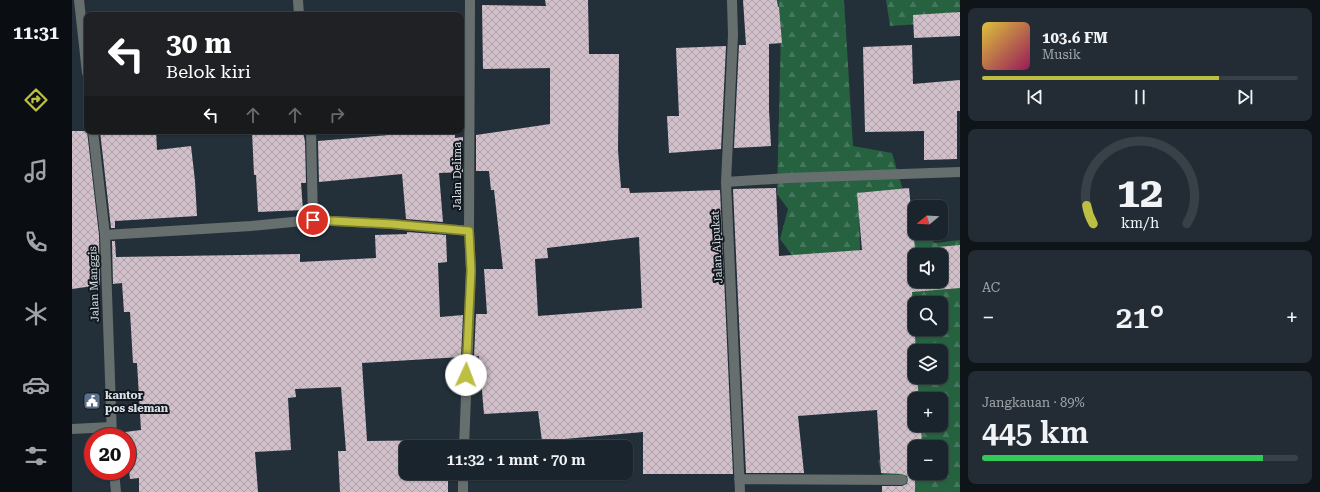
<!DOCTYPE html>
<html lang="id">
<meta charset="utf-8">
<style>
:root{--surface:#1a242c;--page:#232c34;--text:#f1f3f6;--muted:#9fa4a9;--line:#384148;--accent:#bdbf43}
body{margin:0;font-family:"Roboto Serif",serif;background:var(--page);color:var(--text);height:100vh;display:flex;flex-direction:column;font-size:15px;white-space:nowrap}
*{box-sizing:border-box;margin:0}
p{font-size:13px;color:var(--muted)}
.icon{flex:none;width:22px;height:22px;fill:none;stroke:currentColor;stroke-width:2;stroke-linecap:round;stroke-linejoin:round}
.map{position:relative;flex:1;overflow:hidden}
.details{display:flex;flex-direction:column;gap:8px;padding:8px;background:#0e1418;width:360px}
.details>*{flex:none}
.guide{position:absolute;left:12px;top:12px;width:380px;height:122px;border-radius:8px;box-shadow:0 1px 3px #0004,0 0 0 1px var(--line);background:#202124;color:#fff;overflow:hidden}
.needle{width:26px;rotate:252deg}
.tools{position:absolute;left:836px;top:200px;display:grid;gap:8px}
.tools a{display:grid;place-items:center;width:40px;height:40px;border-radius:8px;background:var(--surface);box-shadow:0 1px 3px #0004,0 0 0 1px var(--line);font-size:20px}
.speed{position:absolute;left:12px;top:428px;display:flex;gap:8px;font-size:20px;font-weight:700;text-align:center}
.speed>*{display:grid;place-content:center;width:52px;height:52px;border-radius:50%;background:var(--surface);box-shadow:0 1px 3px #0004,0 0 0 1px var(--line);line-height:1}
.speed .limit{border:6px solid #d22;background:#fff;color:#111}
.pin{position:absolute;display:grid;place-items:center;width:34px;height:34px;color:#fff;margin:-17px;border:2px solid #fff;border-radius:50%;box-shadow:0 1px 4px #0007}
.me{position:absolute;width:44px;margin:-22px;rotate:2deg;stroke-linejoin:round;filter:drop-shadow(0 0 3px #0008)}
.turn{display:flex;align-items:center;gap:14px;height:84px;padding:0 16px;font-size:18px}
.turn .icon{width:52px;height:52px;stroke-width:2.5}
.turn b{display:block;font-size:28px;line-height:34px}
.lanes{display:flex;align-items:center;height:38px;padding:0 16px;background:#0003;justify-content:center;gap:20px;direction:ltr}
.lanes .off{opacity:.35}
.big{font-size:30px;font-weight:600;line-height:1.1}
.details .tile{flex:1;display:flex;flex-direction:column;justify-content:center;gap:6px;min-width:0;padding:0 14px;border-radius:8px;background:var(--page)}
.details .dial{align-items:center;gap:0}
.dial svg{height:104px;overflow:visible;fill:none;stroke:var(--line);stroke-width:7;stroke-linecap:round;text-anchor:middle}
.dial text{fill:var(--text);stroke:none}
.song{display:flex;align-items:center;gap:12px}
.cover{width:48px;height:48px;border-radius:6px;background:linear-gradient(135deg,hsl(50 70% 55%),hsl(330 70% 35%))}
.played{height:4px;border-radius:2px;background:linear-gradient(90deg,var(--accent) 75%,var(--line) 75%)}
.keys{display:flex;justify-content:space-around;direction:ltr}
.heat{display:flex;justify-content:space-between;align-items:center;font-size:22px;direction:ltr}
.charge{height:6px;border-radius:3px;background:linear-gradient(90deg,#34c759 89%,var(--line) 0)}
.trip{position:absolute;left:327px;top:440px;width:234px;height:40px;border-radius:8px;background:var(--surface);box-shadow:0 1px 3px #0004,0 0 0 1px var(--line);font-weight:600;line-height:40px;text-align:center}
main{display:flex;flex:1;min-height:0}
.dock{display:flex;flex-direction:column;width:72px;justify-content:space-around;align-items:center;background:#0a0e12;color:var(--muted)}
.dock .icon{width:28px;height:28px}
.dock .selected{color:var(--accent)}
.dock b{font-size:18px;color:var(--text)}
.map>svg:first-child{display:block}
.forest{fill:url(#forest-firs);fill-rule:evenodd}
.building{fill:url(#building-cross-hatch);fill-rule:evenodd}
.lines{fill:none;stroke-linecap:round;stroke-linejoin:round}
.minor{stroke:#666f6e;stroke-width:10}
.route-casing{stroke:#7b7c2c;stroke-width:10}
.route{stroke:#bdbf43;stroke-width:7}
.labels{text-anchor:middle;dominant-baseline:central;stroke-width:4;stroke-linejoin:round;paint-order:stroke}
.street-label{font-size:11px;fill:#d8e0e7;stroke:#11171c}
.poi-label{font-size:11px;font-weight:bold;fill:#d8e0e7;stroke:#11171c;text-anchor:start}
</style>
<main>
<nav class="dock">
<b>11:31</b>
<svg class="icon selected" aria-label="directions" viewBox="0 0 24 24"><path d="M12 3l9 9-9 9-9-9zM9 14v-3h6M13 9l2 2-2 2"/></svg>
<svg class="icon" aria-label="music" viewBox="0 0 24 24"><path d="M9 18V5l10-2v13"/><circle cx="6" cy="18" r="3"/><circle cx="16" cy="16" r="3"/></svg>
<svg class="icon" aria-label="phone" viewBox="0 0 24 24"><path d="M5 4h4l2 5-3 2q2 4 5 5l2-3 5 2v4C11 20 4 13 5 4z"/></svg>
<svg class="icon" aria-label="climate" viewBox="0 0 24 24"><path d="M12 3v18M4 7l16 10M4 17L20 7"/></svg>
<svg class="icon" aria-label="car" viewBox="0 0 24 24"><path d="M5 17H2v-5l4-1 3-4h7l3 4 3 1v5h-3M9 17h6M6 11h13"/><circle cx="7" cy="17" r="2"/><circle cx="17" cy="17" r="2"/></svg>
<svg class="icon" aria-label="filters" viewBox="0 0 24 24"><path d="M4 7h16M4 17h16"/><circle cx="9" cy="7" r="2"/><circle cx="15" cy="17" r="2"/></svg>
</nav>
<div class="map">
<svg width="888" height="492" viewBox="0 0 888 492">
<defs>
<pattern id="forest-firs" width="22" height="20" patternUnits="userSpaceOnUse"><rect width="22" height="20" fill="#266140"/><path d="M5 1l3.5 6h-7zM16 11l3.5 6h-7z" fill="#45775c"/></pattern>
<pattern id="building-cross-hatch" width="8" height="8" patternUnits="userSpaceOnUse"><rect width="8" height="8" fill="#d1bfca"/><path d="M0 0l8 8M0 8l8-8" fill="none" stroke="#ada0a9"/></pattern>
</defs>
<rect width="100%" height="100%" fill="#23303a"/>
<!-- forest -->
<path class="forest" d="M706 0H772L781 146 820 153 831 190 787 194 788 250 728 266 708 239 716 209 705 194 709 31Z
M814 0H888V11L847 24 818 26Z
M843 227V233H851L863 243 888 240V492H835L830 480 814 485 806 461 836 430 819 229ZM843 255H869V281H843ZM843 303H869V329H843ZM843 351H869V377H843ZM843 399H869V425H843ZM843 447H869V473H843Z"/>
<!-- building -->
<path class="building" d="M473 0H516L517 54H547L546 150 549 188H557L558 193 648 190 661 474H571V432L470 441 466 411 412 414 407 356 402 357 404 314H415L412 269H431L422 190H419L417 171H404V135L478 124V68L411 69 410 5 474 6ZM567 237 570 308 466 316 463 259 476 258 475 248Z
M671 0H705L706 7H707L710 43 697 44V110L699 146 662 148 667 45H674Z
M888 12V36L842 38 841 15Z
M840 45 841 84 888 80V111H885V159L852 160V131L793 132 791 47Z
M654 46 649 149 597 153 595 116H607L604 48Z
M0 131H15L27 235 28 285 0 289Z
M28 131H84L85 150 119 146 123 181 125 216 43 221V228H39Z
M180 131H231L233 142 234 183H229L231 210 186 212 184 175H182Z
M328 131H383V138L391 137V172L367 173 371 222 334 219 330 174 247 182 246 141 328 134Z
M704 188 707 256 790 250 785 193 837 188 843 249 888 245V288L840 292 844 351 843 377H845L847 399H843V425H849L850 447H843V492H810V486H830L835 484 836 480 835 476 830 474 809 473 805 410 726 416 732 473H674L661 189ZM843 255H869V281H843Z
M335 232 374 235 375 262 366 263 368 317 391 315 389 357 290 363 295 441 375 440V447H334V473H376V492H268L266 451H274L269 387 223 389 224 397 216 398 219 450 183 452 186 492H67V478L58 479 55 452V437H53V432L69 430 65 363H61L58 312H52L50 283 41 284 40 241H43L44 257 228 254V262L304 258 303 235 335 234Z"/>
<g class="lines">
<!-- minor -->
<path class="minor" d="M7 0 15 73
M226 0 227 15
M660 0 661 35 654 182 668 492
M21 131 33 235 40 437
M239 131 241 220
M654 182 716 178 888 172
M33 235 179 226 241 220 320 224 397 231
M0 429 39 427
M392 447 399 270 397 231 398 0
M42 471 44 492
M391 473V492
M667 479 830 480"/>
</g>
<g class="lines">
<!-- route casing -->
<g class="route-casing">
<path id="route" d="M241 220 320 224 397 231 399 270 394 375"/>
</g>
<!-- route -->
<use href="#route" class="route"/>
</g>
<!-- icons -->
<defs>
<g id="civic-square" transform="scale(0.9)"><rect x="-9" y="-9" width="18" height="18" rx="4" fill="#5c6f8a" stroke="#11171c"/><path d="M-.6-6.5H3V-4.5H.6V-3L4-1V1h2V6H-6V1h2V-1L-.6-3ZM-1.2 2.5V6h2.4V2.5Z" fill="#fff"/></g>
</defs>
<g fill-rule="evenodd">
<use href="#civic-square" x="20" y="401"/>
</g>
<g class="labels">
<!-- street labels -->
<g class="street-label">
<text transform="translate(385 176) rotate(-90)">Jalan Delima</text>
<text transform="translate(645 247) rotate(-93)">Jalan Alpukat</text>
<text transform="translate(22 284) rotate(-92)">Jalan Manggis</text>
</g>
<!-- poi labels -->
<g class="poi-label">
<text x="33" y="395">kantor<tspan x="33" dy="13">pos sleman</tspan></text>
</g>
</g>
</svg>
<div class="tools">
<a><svg class="needle" viewBox="-14 -14 28 28"><path d="M0-13l5 13h-10z" fill="#e53935"/><path d="M0 13l5-13h-10z" fill="#9fa4a9"/></svg></a>
<a><svg class="icon" aria-label="sound" viewBox="0 0 24 24"><path d="M4 9h4l5-4v14l-5-4H4zM17 9q2 3 0 6"/></svg></a>
<a><svg class="icon" aria-label="search" viewBox="0 0 24 24"><circle cx="10" cy="10" r="6"/><path d="M15 15l6 6"/></svg></a>
<a><svg class="icon" aria-label="layers" viewBox="0 0 24 24"><path d="M12 4l9 5-9 5-9-5zM3 14l9 5 9-5"/></svg></a>
<a>+</a>
<a>−</a>
</div>
<div class="speed"><div class="limit">20</div></div>
<div class="pin" style="left:241px;top:220px;background:#d93025"><svg class="icon" aria-label="arrive" viewBox="0 0 24 24"><path d="M6 21V4h12l-3 4 3 4H6"/></svg></div>
<svg class="me" style="left:394px;top:375px" viewBox="-20 -20 40 40"><circle r="19" fill="#fff"/><path d="M0-13L10 11 0 6-10 11z" fill="#bdbf43"/></svg>
<div class="trip">11:32 · 1 mnt · 70 m</div>
<div class="guide">
<div class="turn"><svg class="icon" aria-label="left" viewBox="0 0 24 24"><path d="M17 20v-9H6M10 6l-5 5 5 5"/></svg><div><b>30 m</b>Belok kiri</div></div>
<div class="lanes"><svg class="icon" aria-label="left" viewBox="0 0 24 24"><path d="M17 20v-9H6M10 6l-5 5 5 5"/></svg><svg class="icon off" aria-label="ahead" viewBox="0 0 24 24"><path d="M12 20V5M6 11l6-6 6 6"/></svg><svg class="icon off" aria-label="ahead" viewBox="0 0 24 24"><path d="M12 20V5M6 11l6-6 6 6"/></svg><svg class="icon off" aria-label="right" viewBox="0 0 24 24"><path d="M7 20v-9h11M14 6l5 5-5 5"/></svg></div>
</div>
</div>
<section class="details">
<div class="tile">
<div class="song"><i class="cover"></i><div><b>103.6 FM</b><p>Musik</p></div></div>
<div class="played"></div>
<div class="keys"><svg class="icon" aria-label="previous" viewBox="0 0 24 24"><path d="M18 5L8 12l10 7zM5 5v14"/></svg><svg class="icon" aria-label="pause" viewBox="0 0 24 24"><path d="M8 5v14M16 5v14"/></svg><svg class="icon" aria-label="next" viewBox="0 0 24 24"><path d="M6 5l10 7-10 7zM19 5v14"/></svg></div>
</div>
<div class="tile dial"><svg viewBox="0 0 100 80">
<path d="M14 69A42 42 0 1 1 86 69"/>
<path d="M14 69A42 42 0 0 1 9 55" stroke="#bdbf43"/>
<text x="50" y="56" font-size="32" font-weight="700">12</text>
<text x="50" y="72" font-size="11">km/h</text>
</svg></div>
<div class="tile"><p>AC</p>
<div class="heat"><a>−</a><b class="big">21°</b><a>+</a></div>
</div>
<div class="tile"><p>Jangkauan · 89%</p><b class="big">445 km</b><div class="charge"></div></div>
</section>
</main>
